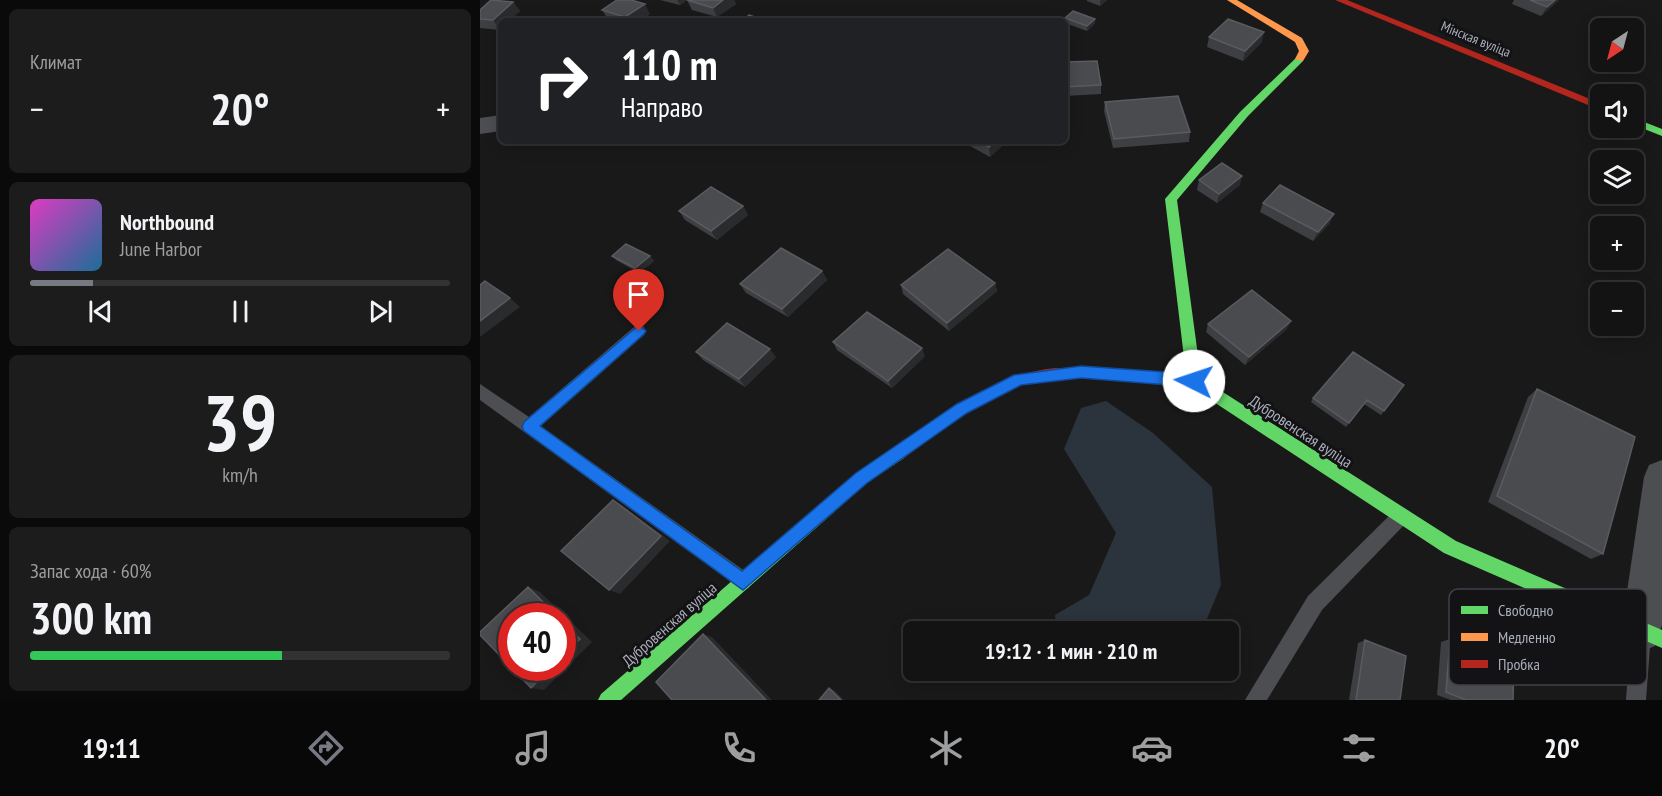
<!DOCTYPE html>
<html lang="ru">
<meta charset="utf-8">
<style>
:root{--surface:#131313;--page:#1c1c1c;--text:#f1f3f6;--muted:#9d9ea0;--line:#323233;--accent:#777a82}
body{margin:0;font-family:"PT Sans Narrow",sans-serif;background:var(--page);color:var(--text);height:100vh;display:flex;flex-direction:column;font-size:22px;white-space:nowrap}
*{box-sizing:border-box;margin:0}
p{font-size:20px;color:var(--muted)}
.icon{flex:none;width:33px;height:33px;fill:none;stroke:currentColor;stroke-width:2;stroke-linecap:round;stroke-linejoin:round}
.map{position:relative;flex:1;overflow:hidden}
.details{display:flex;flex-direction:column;gap:9px;padding:9px;background:#0a0a0a;width:480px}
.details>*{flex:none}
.hud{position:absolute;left:18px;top:18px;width:570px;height:126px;border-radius:9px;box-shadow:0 3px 15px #0003,0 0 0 2px var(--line);background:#202124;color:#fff;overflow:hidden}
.needle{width:39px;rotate:216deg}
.buttons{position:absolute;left:1110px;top:18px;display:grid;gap:12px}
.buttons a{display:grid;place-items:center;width:54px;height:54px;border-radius:9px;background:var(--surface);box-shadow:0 3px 15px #0003,0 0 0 2px var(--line);font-size:30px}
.speed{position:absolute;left:18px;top:603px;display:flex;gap:12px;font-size:30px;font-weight:700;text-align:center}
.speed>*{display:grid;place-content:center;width:78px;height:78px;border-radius:50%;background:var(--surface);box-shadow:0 3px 15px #0003,0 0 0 2px var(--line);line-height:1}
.speed .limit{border:9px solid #d22;background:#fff;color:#111}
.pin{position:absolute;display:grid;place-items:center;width:51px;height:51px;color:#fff;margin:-62px -26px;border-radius:50% 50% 50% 0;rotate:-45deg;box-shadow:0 0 6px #0007}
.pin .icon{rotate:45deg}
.me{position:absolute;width:66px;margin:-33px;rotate:274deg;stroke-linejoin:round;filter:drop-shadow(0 0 4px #0008)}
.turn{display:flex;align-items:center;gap:21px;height:126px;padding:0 24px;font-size:27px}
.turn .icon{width:78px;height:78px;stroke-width:2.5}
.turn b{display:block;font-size:42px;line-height:51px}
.big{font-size:45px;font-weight:600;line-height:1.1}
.details .tile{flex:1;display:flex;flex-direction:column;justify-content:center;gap:9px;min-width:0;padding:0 21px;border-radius:9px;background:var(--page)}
.details .dial{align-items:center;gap:0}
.dial b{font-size:78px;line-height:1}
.song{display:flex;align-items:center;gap:18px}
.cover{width:72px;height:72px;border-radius:9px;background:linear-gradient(135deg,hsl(310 70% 55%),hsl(200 70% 35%))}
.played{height:6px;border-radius:3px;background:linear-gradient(90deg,var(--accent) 15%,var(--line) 15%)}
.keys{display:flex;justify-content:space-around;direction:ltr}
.heat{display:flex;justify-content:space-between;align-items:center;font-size:33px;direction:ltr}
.charge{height:9px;border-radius:4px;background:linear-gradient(90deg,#34c759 60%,var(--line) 0)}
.trip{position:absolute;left:423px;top:621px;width:336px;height:60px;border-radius:9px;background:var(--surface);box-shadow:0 3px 15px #0003,0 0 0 2px var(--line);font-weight:600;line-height:60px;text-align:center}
.dock{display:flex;height:96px;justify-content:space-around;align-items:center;background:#080808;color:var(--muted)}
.dock .icon{width:42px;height:42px}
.dock .active{color:var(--accent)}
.dock b{font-size:27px;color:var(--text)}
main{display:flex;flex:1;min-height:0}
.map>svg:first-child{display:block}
.water{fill:#2b333c}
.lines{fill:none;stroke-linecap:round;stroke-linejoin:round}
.lane{fill:#4d4e52;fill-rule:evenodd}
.street{fill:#4d4e52;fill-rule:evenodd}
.fast{fill:#63d668;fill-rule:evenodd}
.slow{fill:#ff974d;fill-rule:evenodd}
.jam{fill:#b3261e;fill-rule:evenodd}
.wall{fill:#3e3f42}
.shaded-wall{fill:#2a2b2c}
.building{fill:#4a4b4f;stroke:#595b60;stroke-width:1.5}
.route{fill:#1a73e8;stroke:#114b97;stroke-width:1.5}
.labels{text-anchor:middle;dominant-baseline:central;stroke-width:6;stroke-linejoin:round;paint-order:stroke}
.far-street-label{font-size:14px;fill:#aaaeba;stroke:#131315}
.street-label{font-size:16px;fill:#aaaeba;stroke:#131315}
.key{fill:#131315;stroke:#404247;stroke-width:1.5}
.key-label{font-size:16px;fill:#aaaeba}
</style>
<main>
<section class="details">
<div class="tile"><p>Климат</p>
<div class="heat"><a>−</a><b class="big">20°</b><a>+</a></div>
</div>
<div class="tile">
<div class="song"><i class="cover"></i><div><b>Northbound</b><p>June Harbor</p></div></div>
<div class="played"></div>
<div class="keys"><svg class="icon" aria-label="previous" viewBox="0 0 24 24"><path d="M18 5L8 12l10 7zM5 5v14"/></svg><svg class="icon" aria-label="pause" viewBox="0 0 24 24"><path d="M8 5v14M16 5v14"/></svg><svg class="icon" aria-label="next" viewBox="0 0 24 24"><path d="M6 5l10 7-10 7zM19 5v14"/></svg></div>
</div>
<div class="tile dial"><b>39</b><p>km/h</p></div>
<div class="tile"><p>Запас хода · 60%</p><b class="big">300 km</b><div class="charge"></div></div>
</section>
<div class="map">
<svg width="1182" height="700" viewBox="0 0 1182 700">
<rect width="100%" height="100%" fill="#191919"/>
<!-- water -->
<path class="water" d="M626 401 673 433 732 487 741 585 722 631H576L575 615 609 595 636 533 584 449 601 408Z"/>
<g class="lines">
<!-- lane -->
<path class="lane" d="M159 325 164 327 166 331 164 335 61 426 269 574 271 581 269 588 262 590 0 400V384L49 417 154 327Z
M921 507 927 510 930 516 927 522 842 610 787 700H765L828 596 915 510Z
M1161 622 1168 625 1171 632 1166 700H1146L1151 632 1154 625Z"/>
<!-- street -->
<path class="street" d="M21 115V131L0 134V118Z
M1182 460V625L1175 646 1161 652 1147 646 1141 632 1164 477 1169 465Z"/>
<!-- fast -->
<path class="fast" d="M820 56 823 57V61L768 116 697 200 721 378 976 541 1182 630V648L964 553 711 387 637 379 635 375 637 371 642 369 706 374 685 199 760 112 817 57Z
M1154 118 1182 129V136L1154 125Z
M419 446 424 448 426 453 424 458 387 483 141 700H118L121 694 377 473Z"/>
<!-- slow -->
<path class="slow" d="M747 0H757L822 38 829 51 823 61 815 59 819 51 815 42Z"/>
<!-- jam -->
<path class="jam" d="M855 0H867L1120 103V110Z
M575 368 642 369 647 371 649 375 647 379 642 381C612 379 580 376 550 383 507 393 461 432 424 458L419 460 414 458 412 453 414 448C463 414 513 374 575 368Z"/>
</g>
<!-- wall -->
<path class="wall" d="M180 0H254L256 4 237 17 212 10 207 0 200 5Z
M607 0H627L620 6 607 1Z
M1034 0H1079L1061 16 1032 4Z
M33 2 40 11 21 21V29L20 30 0 28V10Z
M122 10 170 14 160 21H133L128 19Z
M585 18 615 19V23L607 31 585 23Z
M729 37 782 42 763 61 727 47Z
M585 62 621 85V94L585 96Z
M625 102 710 132 709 142 633 148 624 111Z
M481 141H522V146L510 157Z
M719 180 760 185 737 203 717 190Z
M783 203 850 223 833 241 780 212Z
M263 206 268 215 237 240 205 220 199 211Z
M132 256H170L174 261 159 273 136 260Z
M342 271 347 280 308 317 266 293 260 284Z
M515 283 517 291 469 331 423 294 421 285Z
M728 324 807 329 765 365 726 332Z
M353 342 445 356 412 388 357 350Z
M216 352 296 357 265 387 223 360Z
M924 385 901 415 884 404 866 427 831 402 833 398Z
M1057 389 1123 554 1111 559 1008 502 1048 397Z
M970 639 1033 700H971L957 695 961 642Z
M885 640 920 700H869L878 643Z"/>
<!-- shaded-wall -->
<path class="shaded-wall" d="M197 0H207L200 5Z
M243 0H254L256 4 237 17 233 8Z
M621 0H627L620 6V1Z
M1075 0H1079L1061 16 1067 7Z
M33 2 40 11 30 21H21V29L20 30 13 20Z
M165 4 170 14 160 21H148L145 17Z
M615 19V23L607 31V26Z
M784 32 782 42 763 61 765 51Z
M516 141H522V146L510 157 509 147Z
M762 176 760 185 737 203 739 194Z
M263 206 268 215 237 240 231 231Z
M854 214 850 223 833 241 838 232Z
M170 256 174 261 159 273 155 268Z
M342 271 347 280 308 317 302 309Z
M515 283 517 291 469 331 467 323Z
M30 298 40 307 0 337V321Z
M811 321 807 329 765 365 769 357Z
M442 348 445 356 412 388 408 381Z
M290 349 296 357 265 387 259 379Z
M133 500 143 506 190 541 140 594 129 590Z
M48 587 60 592 112 642 64 690 51 688 71 668H82V616H77Z
M223 634 232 637 292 700H286Z
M349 688 355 691 364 700H361Z"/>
<!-- building -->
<path class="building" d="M11 0 33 2 13 20 0 19V10Z
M137 0H151L165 4 145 17 122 10Z
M207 0H243L233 8Z
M1050 0H1075L1067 7Z
M593 11 615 19 607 26 585 18Z
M269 15 286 21H262Z
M748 19 784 32 765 51 729 37Z
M617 61 621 85 585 87V62Z
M698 96 710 132 634 139 625 102Z
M497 141H516L509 147Z
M742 163 762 176 739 194 719 180Z
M800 185 854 214 838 232 783 203Z
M231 187 263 206 231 231 199 211Z
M146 244 170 256 155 268 132 256Z
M301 248 342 271 302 309 260 284Z
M468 249 515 283 467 323 421 285Z
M5 281 30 298 0 321V285Z
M772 290 811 321 769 357 728 324Z
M387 312 442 348 408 381 353 342Z
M247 323 290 349 259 379 216 352Z
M873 352 924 385 904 411 887 400 869 423 833 398Z
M1057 389 1155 437 1123 554 1017 496Z
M133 500 181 536 129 590 81 551Z
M48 587 77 616H32V668H71L51 688 0 635V632Z
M82 622 100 639 82 656Z
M223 634 286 700H192L176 682Z
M970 639 1034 663 1033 700H986L966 692Z
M885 640 926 656 920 700H876Z
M349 688 361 700H339Z"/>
<!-- route -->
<path class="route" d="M159 325 166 331 164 334 60 426 262 571 376 473 477 404 534 375 601 366 714 374 721 381 714 387 601 378 541 385 487 413 387 483 263 590 44 431 42 427 44 422Z"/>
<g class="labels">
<!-- far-street labels -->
<g class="far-street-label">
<text transform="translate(996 39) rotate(22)">Мінская вуліца</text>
</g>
<!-- street labels -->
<g class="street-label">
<text transform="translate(821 431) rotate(33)">Дубровенская вуліца</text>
<text transform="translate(189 624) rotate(-41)">Дубровенская вуліца</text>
</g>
</g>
<!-- legend -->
<rect x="969" y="589" width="198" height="96" rx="9" class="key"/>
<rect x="981" y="606" width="27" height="8" fill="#63d668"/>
<rect x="981" y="633" width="27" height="8" fill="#ff974d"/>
<rect x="981" y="660" width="27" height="8" fill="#b3261e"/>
<g class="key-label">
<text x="1018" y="616">Свободно</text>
<text x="1018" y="643">Медленно</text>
<text x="1018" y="670">Пробка</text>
</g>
</svg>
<div class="buttons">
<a><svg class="needle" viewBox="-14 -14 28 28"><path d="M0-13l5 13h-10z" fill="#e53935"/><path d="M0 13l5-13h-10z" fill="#9d9ea0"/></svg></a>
<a><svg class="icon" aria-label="sound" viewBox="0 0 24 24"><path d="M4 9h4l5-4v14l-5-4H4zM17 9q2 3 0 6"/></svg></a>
<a><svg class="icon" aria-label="layers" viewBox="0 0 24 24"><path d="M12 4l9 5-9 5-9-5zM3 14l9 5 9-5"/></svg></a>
<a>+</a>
<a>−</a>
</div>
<div class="speed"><div class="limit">40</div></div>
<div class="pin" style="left:159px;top:331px;background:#d93025"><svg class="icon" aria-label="arrive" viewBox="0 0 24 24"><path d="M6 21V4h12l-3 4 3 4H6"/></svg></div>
<svg class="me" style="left:714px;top:381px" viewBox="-20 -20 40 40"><circle r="19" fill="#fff"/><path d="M0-13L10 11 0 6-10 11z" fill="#1a73e8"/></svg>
<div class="trip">19:12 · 1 мин · 210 m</div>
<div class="hud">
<div class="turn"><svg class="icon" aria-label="right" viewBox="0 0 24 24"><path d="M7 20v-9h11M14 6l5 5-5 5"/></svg><div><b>110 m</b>Направо</div></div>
</div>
</div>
</main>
<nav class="dock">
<b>19:11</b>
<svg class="icon active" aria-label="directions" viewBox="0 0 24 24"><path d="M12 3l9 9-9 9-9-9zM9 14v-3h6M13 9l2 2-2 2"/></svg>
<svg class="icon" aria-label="music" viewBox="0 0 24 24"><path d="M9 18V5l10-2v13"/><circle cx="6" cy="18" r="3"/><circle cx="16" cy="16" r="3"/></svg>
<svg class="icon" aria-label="phone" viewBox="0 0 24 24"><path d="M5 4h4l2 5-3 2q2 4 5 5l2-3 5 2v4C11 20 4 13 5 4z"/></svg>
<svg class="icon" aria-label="climate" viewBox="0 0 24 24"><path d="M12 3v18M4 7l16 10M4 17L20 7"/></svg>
<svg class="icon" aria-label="car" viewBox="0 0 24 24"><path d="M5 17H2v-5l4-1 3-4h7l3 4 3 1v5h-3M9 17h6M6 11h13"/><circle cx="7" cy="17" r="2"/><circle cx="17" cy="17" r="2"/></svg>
<svg class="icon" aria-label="filters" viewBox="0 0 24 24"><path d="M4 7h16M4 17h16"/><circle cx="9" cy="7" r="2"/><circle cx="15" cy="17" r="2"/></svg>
<b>20°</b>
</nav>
